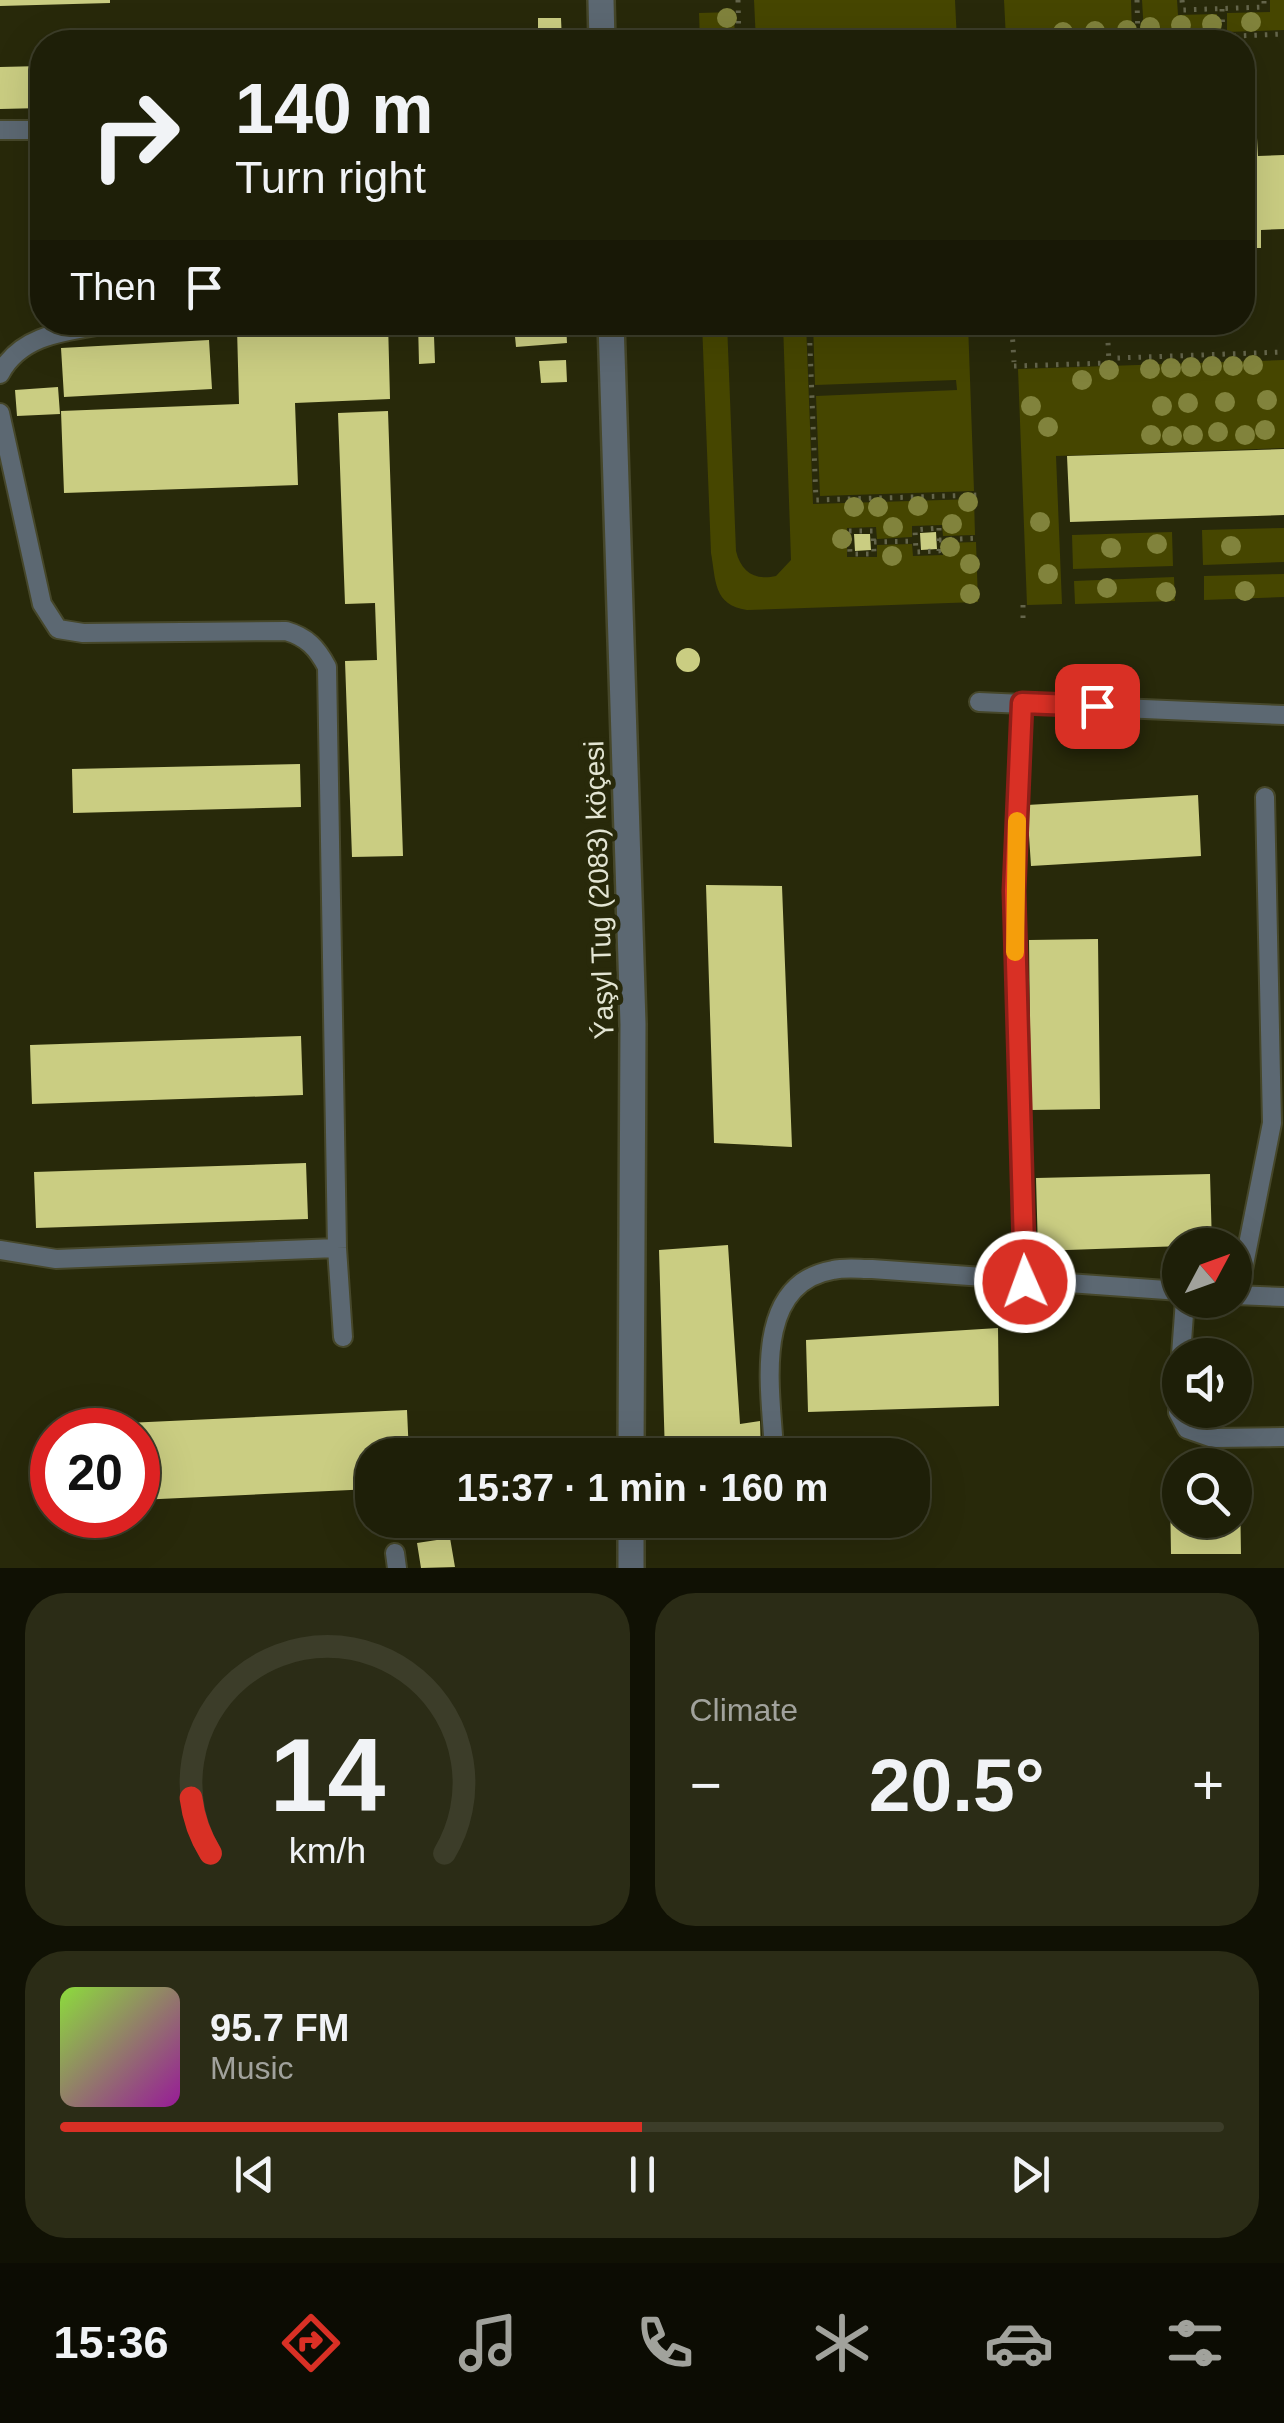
<!DOCTYPE html>
<meta charset="utf-8">
<style>
:root{--surface:#1e1f08;--page:#2b2c16;--text:#f1f3f6;--muted:#a1a29c;--line:#3c3d29;--accent:#d93025}
body{margin:0;font-family:Arial,sans-serif;background:var(--page);color:var(--text);height:100vh;display:flex;flex-direction:column;font-size:38px;white-space:nowrap}
*{box-sizing:border-box;margin:0}
p{font-size:32px;color:var(--muted)}
.icon{flex:none;width:55px;height:55px;fill:none;stroke:currentColor;stroke-width:2;stroke-linecap:round;stroke-linejoin:round}
.map{position:relative;height:1568px;overflow:hidden}
.side{display:flex;flex-direction:column;gap:25px;padding:25px;background:#101104;flex:1}
.side>*{flex:none}
.banner{position:absolute;left:30px;top:30px;width:1225px;height:305px;border-radius:40px;box-shadow:0 10px 40px #0002,0 0 0 2px var(--line);background:#1e1f08;color:var(--text);overflow:hidden}
.needle{width:65px;rotate:49deg}
.controls{position:absolute;left:1162px;top:1228px;display:grid;gap:20px}
.controls a{display:grid;place-items:center;width:90px;height:90px;border-radius:50%;background:var(--surface);box-shadow:0 10px 40px #0002,0 0 0 2px var(--line);font-size:50px}
.speed{position:absolute;left:30px;top:1408px;display:flex;gap:20px;font-size:50px;font-weight:700;text-align:center}
.speed>*{display:grid;place-content:center;width:130px;height:130px;border-radius:50%;background:var(--surface);box-shadow:0 10px 40px #0002,0 0 0 2px var(--line);line-height:1}
.speed .limit{border:15px solid #d22;background:#fff;color:#111}
.pin{position:absolute;display:grid;place-items:center;width:85px;height:85px;color:#fff;margin:-42px;border-radius:20px;box-shadow:0 5px 15px #0006}
.me{position:absolute;width:110px;margin:-55px;rotate:358deg;stroke-linejoin:round;filter:drop-shadow(0 0 8px #0008)}
.turn{display:flex;align-items:center;gap:35px;height:210px;padding:0 40px;font-size:45px}
.turn .icon{width:130px;height:130px;stroke-width:2.5}
.turn b{display:block;font-size:70px;line-height:85px}
.then{display:flex;align-items:center;height:95px;padding:0 40px;background:#0003;gap:20px;font-size:38px}
.big{font-size:75px;font-weight:700;line-height:1.1}
.side .widget{flex:1;display:flex;flex-direction:column;justify-content:center;gap:15px;min-width:0;padding:0 35px;border-radius:40px;background:var(--page)}
.side .dial{align-items:center;gap:0}
.dial svg{height:260px;overflow:visible;fill:none;stroke:var(--line);stroke-width:7;stroke-linecap:round;text-anchor:middle}
.dial text{fill:var(--text);stroke:none}
.song{display:flex;align-items:center;gap:30px}
.cover{width:120px;height:120px;border-radius:15px;background:linear-gradient(135deg,hsl(90 70% 55%),hsl(300 70% 35%))}
.played{height:10px;border-radius:5px;background:linear-gradient(90deg,var(--accent) 50%,var(--line) 50%)}
.keys{display:flex;justify-content:space-around;direction:ltr}
.heat{display:flex;justify-content:space-between;align-items:center;font-size:55px;direction:ltr}
.side .tiles{flex:1;display:grid;gap:25px;grid-template-columns:1fr 1fr}
.widget:last-child{grid-column:span 2}
.trip{position:absolute;left:355px;top:1438px;width:575px;height:100px;border-radius:40px;background:var(--surface);box-shadow:0 10px 40px #0002,0 0 0 2px var(--line);font-weight:700;line-height:100px;text-align:center}
.tab-bar{display:flex;height:160px;justify-content:space-around;align-items:center;background:#0c0c03;color:var(--muted)}
.tab-bar .icon{width:70px;height:70px}
.tab-bar .on{color:var(--accent)}
.tab-bar b{font-size:45px;color:var(--text)}
.map>svg:first-child{display:block}
.green{fill:#464600}
.building{fill:#cacd82}
.lines{fill:none;stroke-linecap:round;stroke-linejoin:round}
.lane-casing{stroke:#46472a;stroke-width:22}
.street-casing{stroke:#46472a;stroke-width:30}
.path{stroke:#64654b;stroke-width:5;stroke-dasharray:2.5 8;stroke-linecap:butt}
.lane{stroke:#5c6872;stroke-width:18}
.street{stroke:#5c6872;stroke-width:25}
.tree{fill:#81833c}
.route-casing{stroke:#8d1f18;stroke-width:25}
.route{stroke:#d93025;stroke-width:18}
.slow{stroke:#f59e0b;stroke-width:18}
.labels{text-anchor:middle;dominant-baseline:central;stroke-width:10;stroke-linejoin:round;paint-order:stroke}
.street-label{font-size:28px;fill:#e3e5d3;stroke:#28290a}
</style>
<div class="map">
<svg width="1284" height="1568" viewBox="0 0 1284 1568">
<rect width="100%" height="100%" fill="#28290a"/>
<!-- green -->
<path class="green" d="M754 0H955L957 42H756Z
M1004 0H1131L1132 35 1006 39Z
M1142 0H1177L1178 15 1217 14 1218 32 1144 34Z
M1270 0H1284V30L1227 32V13L1270 12Z
M734 12 735 42H700L699 13Z
M702 323H727L736 551C741 572 755 581 776 576L791 560 783 323H806L813 504 974 499 975 535 943 536 942 525 912 526V537L877 539 876 527 847 528V557H877V545L912 544 913 556 943 555V543L976 542 978 602 747 610C713 605 716 580 711 553Z
M813 323H968L974 491 820 496 816 396 957 390 956 380 815 385Z
M1284 360V448L1056 456 1062 604 1027 605 1018 369Z
M1284 528V562L1203 565 1202 530Z
M1172 532 1173 566 1073 569 1072 535Z
M1284 574V597L1204 600V576Z
M1174 577 1175 601 1075 604 1074 581Z"/>
<!-- building -->
<path class="building" d="M0 0H110V3L0 6Z
M538 18H561L562 42H538Z
M364 35V42H314V38Z
M42 66V108L0 109V67Z
M1257 138 1258 156 1284 155V229L1261 230V248H1242V139Z
M388 322 390 399 295 403 298 485 64 493 61 411 239 404 237 328Z
M418 322H451L452 335 434 336 435 363 419 364Z
M498 322H566L567 343 516 347 514 326H499Z
M209 340 212 389 64 397 61 348Z
M566 360 567 382 541 383 539 361Z
M58 387 60 414 17 416 15 390Z
M388 411 403 856 352 857 345 661 377 660 375 603 345 604 338 413Z
M1284 449V515L1070 522 1067 456Z
M936 532 937 549 921 550 920 533Z
M854 534H870L871 550 855 551Z
M676 660a12 12 0 1 1 24 0a12 12 0 1 1-24 0Z
M300 764 301 807 73 813 72 769Z
M1198 795 1201 856 1031 866 1027 805Z
M706 885 782 886 792 1147 714 1143Z
M1098 939 1100 1109 1031 1110 1029 940Z
M301 1036 303 1095 32 1104 30 1045Z
M306 1163 308 1219 36 1228 34 1172Z
M1210 1174 1212 1245 1038 1251 1036 1178Z
M728 1245 740 1424 760 1421 761 1455H665L659 1250Z
M998 1328 999 1406 808 1412 806 1340Z
M407 1410 409 1455H372V1489L138 1500V1430H63L62 1426Z
M1170 1493H1180V1520H1235V1493H1240L1241 1554H1171Z
M450 1538 455 1567 421 1568 417 1543Z"/>
<g class="lines">
<!-- lane casing -->
<g class="lane-casing">
<path id="lane" d="M0 130H42
M0 374C23 330 76 331 119 322
M0 413 42 604 58 629 83 633 286 631C307 637 317 648 327 667L337 1248 343 1337
M979 702 1284 715
M1022 703 1014 891 1025 1282
M0 1250 56 1259 337 1248
M1235 1295 1284 1297
M1238 1295 1272 1123 1265 797
M1181 1355 1185 1300
M1180 1380 1178 1412 1187 1429 1213 1438 1284 1437
M773 1435C769 1380 756 1283 833 1270 845 1267 859 1269 872 1269L1180 1291
M395 1553 397 1568"/>
</g>
<!-- street casing -->
<g class="street-casing">
<path id="street" d="M601 0 602 42
M611 322 633 1024 631 1455
M631 1568V1520"/>
</g>
<!-- path -->
<path class="path" d="M738 0 739 42
M1137 0 1138 41
M1182 0 1183 10 1264 7V0
M1222 9 1223 38
M1078 42H1097
M1097 42 1284 34
M809 322 816 500 978 495
M1107 322 1109 363
M1012 329 1014 362
M1014 366 1109 363 1117 358 1284 352
M939 528V551L916 552 915 530Z
M849 531H873L874 554H850Z
M939 540 980 538
M874 542 916 541
M1023 605V622"/>
<!-- lane -->
<use href="#lane" class="lane"/>
<!-- street -->
<use href="#street" class="street"/>
</g>
<!-- trees -->
<g class="tree">
<circle cx="727" cy="18" r="10"/>
<circle cx="1251" cy="22" r="10"/>
<circle cx="1212" cy="24" r="10"/>
<circle cx="1181" cy="25" r="10"/>
<circle cx="1150" cy="27" r="10"/>
<circle cx="1127" cy="30" r="10"/>
<circle cx="1095" cy="31" r="10"/>
<circle cx="1063" cy="32" r="10"/>
<circle cx="1253" cy="365" r="10"/>
<circle cx="1212" cy="366" r="10"/>
<circle cx="1233" cy="366" r="10"/>
<circle cx="1191" cy="367" r="10"/>
<circle cx="1171" cy="368" r="10"/>
<circle cx="1150" cy="369" r="10"/>
<circle cx="1109" cy="370" r="10"/>
<circle cx="1082" cy="380" r="10"/>
<circle cx="1267" cy="400" r="10"/>
<circle cx="1225" cy="402" r="10"/>
<circle cx="1188" cy="403" r="10"/>
<circle cx="1031" cy="406" r="10"/>
<circle cx="1162" cy="406" r="10"/>
<circle cx="1048" cy="427" r="10"/>
<circle cx="1265" cy="430" r="10"/>
<circle cx="1218" cy="432" r="10"/>
<circle cx="1151" cy="435" r="10"/>
<circle cx="1193" cy="435" r="10"/>
<circle cx="1245" cy="435" r="10"/>
<circle cx="1172" cy="436" r="10"/>
<circle cx="968" cy="502" r="10"/>
<circle cx="918" cy="506" r="10"/>
<circle cx="854" cy="507" r="10"/>
<circle cx="878" cy="507" r="10"/>
<circle cx="1040" cy="522" r="10"/>
<circle cx="952" cy="524" r="10"/>
<circle cx="893" cy="527" r="10"/>
<circle cx="842" cy="539" r="10"/>
<circle cx="1157" cy="544" r="10"/>
<circle cx="1231" cy="546" r="10"/>
<circle cx="950" cy="547" r="10"/>
<circle cx="1111" cy="548" r="10"/>
<circle cx="892" cy="556" r="10"/>
<circle cx="970" cy="564" r="10"/>
<circle cx="1048" cy="574" r="10"/>
<circle cx="1107" cy="588" r="10"/>
<circle cx="1245" cy="591" r="10"/>
<circle cx="1166" cy="592" r="10"/>
<circle cx="970" cy="594" r="10"/>
</g>
<g class="lines">
<!-- route casing -->
<g class="route-casing">
<path id="route" d="M1025 1282 1014 891 1022 703 1097 706"/>
</g>
<!-- route -->
<use href="#route" class="route"/>
<!-- slow -->
<path class="slow" d="M1015 952 1017 821"/>
</g>
<g class="labels">
<!-- street labels -->
<g class="street-label">
<text transform="translate(599 890) rotate(-92)">Ýaşyl Tug (2083) köçesi</text>
</g>
</g>
</svg>
<div class="controls">
<a><svg class="needle" viewBox="-14 -14 28 28"><path d="M0-13l5 13h-10z" fill="#e53935"/><path d="M0 13l5-13h-10z" fill="#a1a29c"/></svg></a>
<a><svg class="icon" aria-label="sound" viewBox="0 0 24 24"><path d="M4 9h4l5-4v14l-5-4H4zM17 9q2 3 0 6"/></svg></a>
<a><svg class="icon" aria-label="search" viewBox="0 0 24 24"><circle cx="10" cy="10" r="6"/><path d="M15 15l6 6"/></svg></a>
</div>
<div class="speed"><div class="limit">20</div></div>
<div class="pin" style="left:1097px;top:706px;background:#d93025"><svg class="icon" aria-label="arrive" viewBox="0 0 24 24"><path d="M6 21V4h12l-3 4 3 4H6"/></svg></div>
<svg class="me" style="left:1025px;top:1282px" viewBox="-20 -20 40 40"><circle r="17" fill="#d93025" stroke="#fff" stroke-width="3"/><path d="M0-11L8 9 0 5-8 9z" fill="#fff"/></svg>
<div class="trip">15:37 · 1 min · 160 m</div>
<div class="banner">
<div class="turn"><svg class="icon" aria-label="right" viewBox="0 0 24 24"><path d="M7 20v-9h11M14 6l5 5-5 5"/></svg><div><b>140 m</b>Turn right</div></div>
<div class="then">Then<svg class="icon" aria-label="arrive" viewBox="0 0 24 24"><path d="M6 21V4h12l-3 4 3 4H6"/></svg></div>
</div>
</div>
<section class="side">
<div class="tiles">
<div class="widget dial"><svg viewBox="0 0 100 80">
<path d="M14 69A42 42 0 1 1 86 69"/>
<path d="M14 69A42 42 0 0 1 8 52" stroke="#d93025"/>
<text x="50" y="56" font-size="32" font-weight="700">14</text>
<text x="50" y="72" font-size="11">km/h</text>
</svg></div>
<div class="widget"><p>Climate</p>
<div class="heat"><a>−</a><b class="big">20.5°</b><a>+</a></div>
</div>
<div class="widget">
<div class="song"><i class="cover"></i><div><b>95.7 FM</b><p>Music</p></div></div>
<div class="played"></div>
<div class="keys"><svg class="icon" aria-label="previous" viewBox="0 0 24 24"><path d="M18 5L8 12l10 7zM5 5v14"/></svg><svg class="icon" aria-label="pause" viewBox="0 0 24 24"><path d="M8 5v14M16 5v14"/></svg><svg class="icon" aria-label="next" viewBox="0 0 24 24"><path d="M6 5l10 7-10 7zM19 5v14"/></svg></div>
</div>
</div>
</section>
<nav class="tab-bar">
<b>15:36</b>
<svg class="icon on" aria-label="directions" viewBox="0 0 24 24"><path d="M12 3l9 9-9 9-9-9zM9 14v-3h6M13 9l2 2-2 2"/></svg>
<svg class="icon" aria-label="music" viewBox="0 0 24 24"><path d="M9 18V5l10-2v13"/><circle cx="6" cy="18" r="3"/><circle cx="16" cy="16" r="3"/></svg>
<svg class="icon" aria-label="phone" viewBox="0 0 24 24"><path d="M5 4h4l2 5-3 2q2 4 5 5l2-3 5 2v4C11 20 4 13 5 4z"/></svg>
<svg class="icon" aria-label="climate" viewBox="0 0 24 24"><path d="M12 3v18M4 7l16 10M4 17L20 7"/></svg>
<svg class="icon" aria-label="car" viewBox="0 0 24 24"><path d="M5 17H2v-5l4-1 3-4h7l3 4 3 1v5h-3M9 17h6M6 11h13"/><circle cx="7" cy="17" r="2"/><circle cx="17" cy="17" r="2"/></svg>
<svg class="icon" aria-label="filters" viewBox="0 0 24 24"><path d="M4 7h16M4 17h16"/><circle cx="9" cy="7" r="2"/><circle cx="15" cy="17" r="2"/></svg>
</nav>
